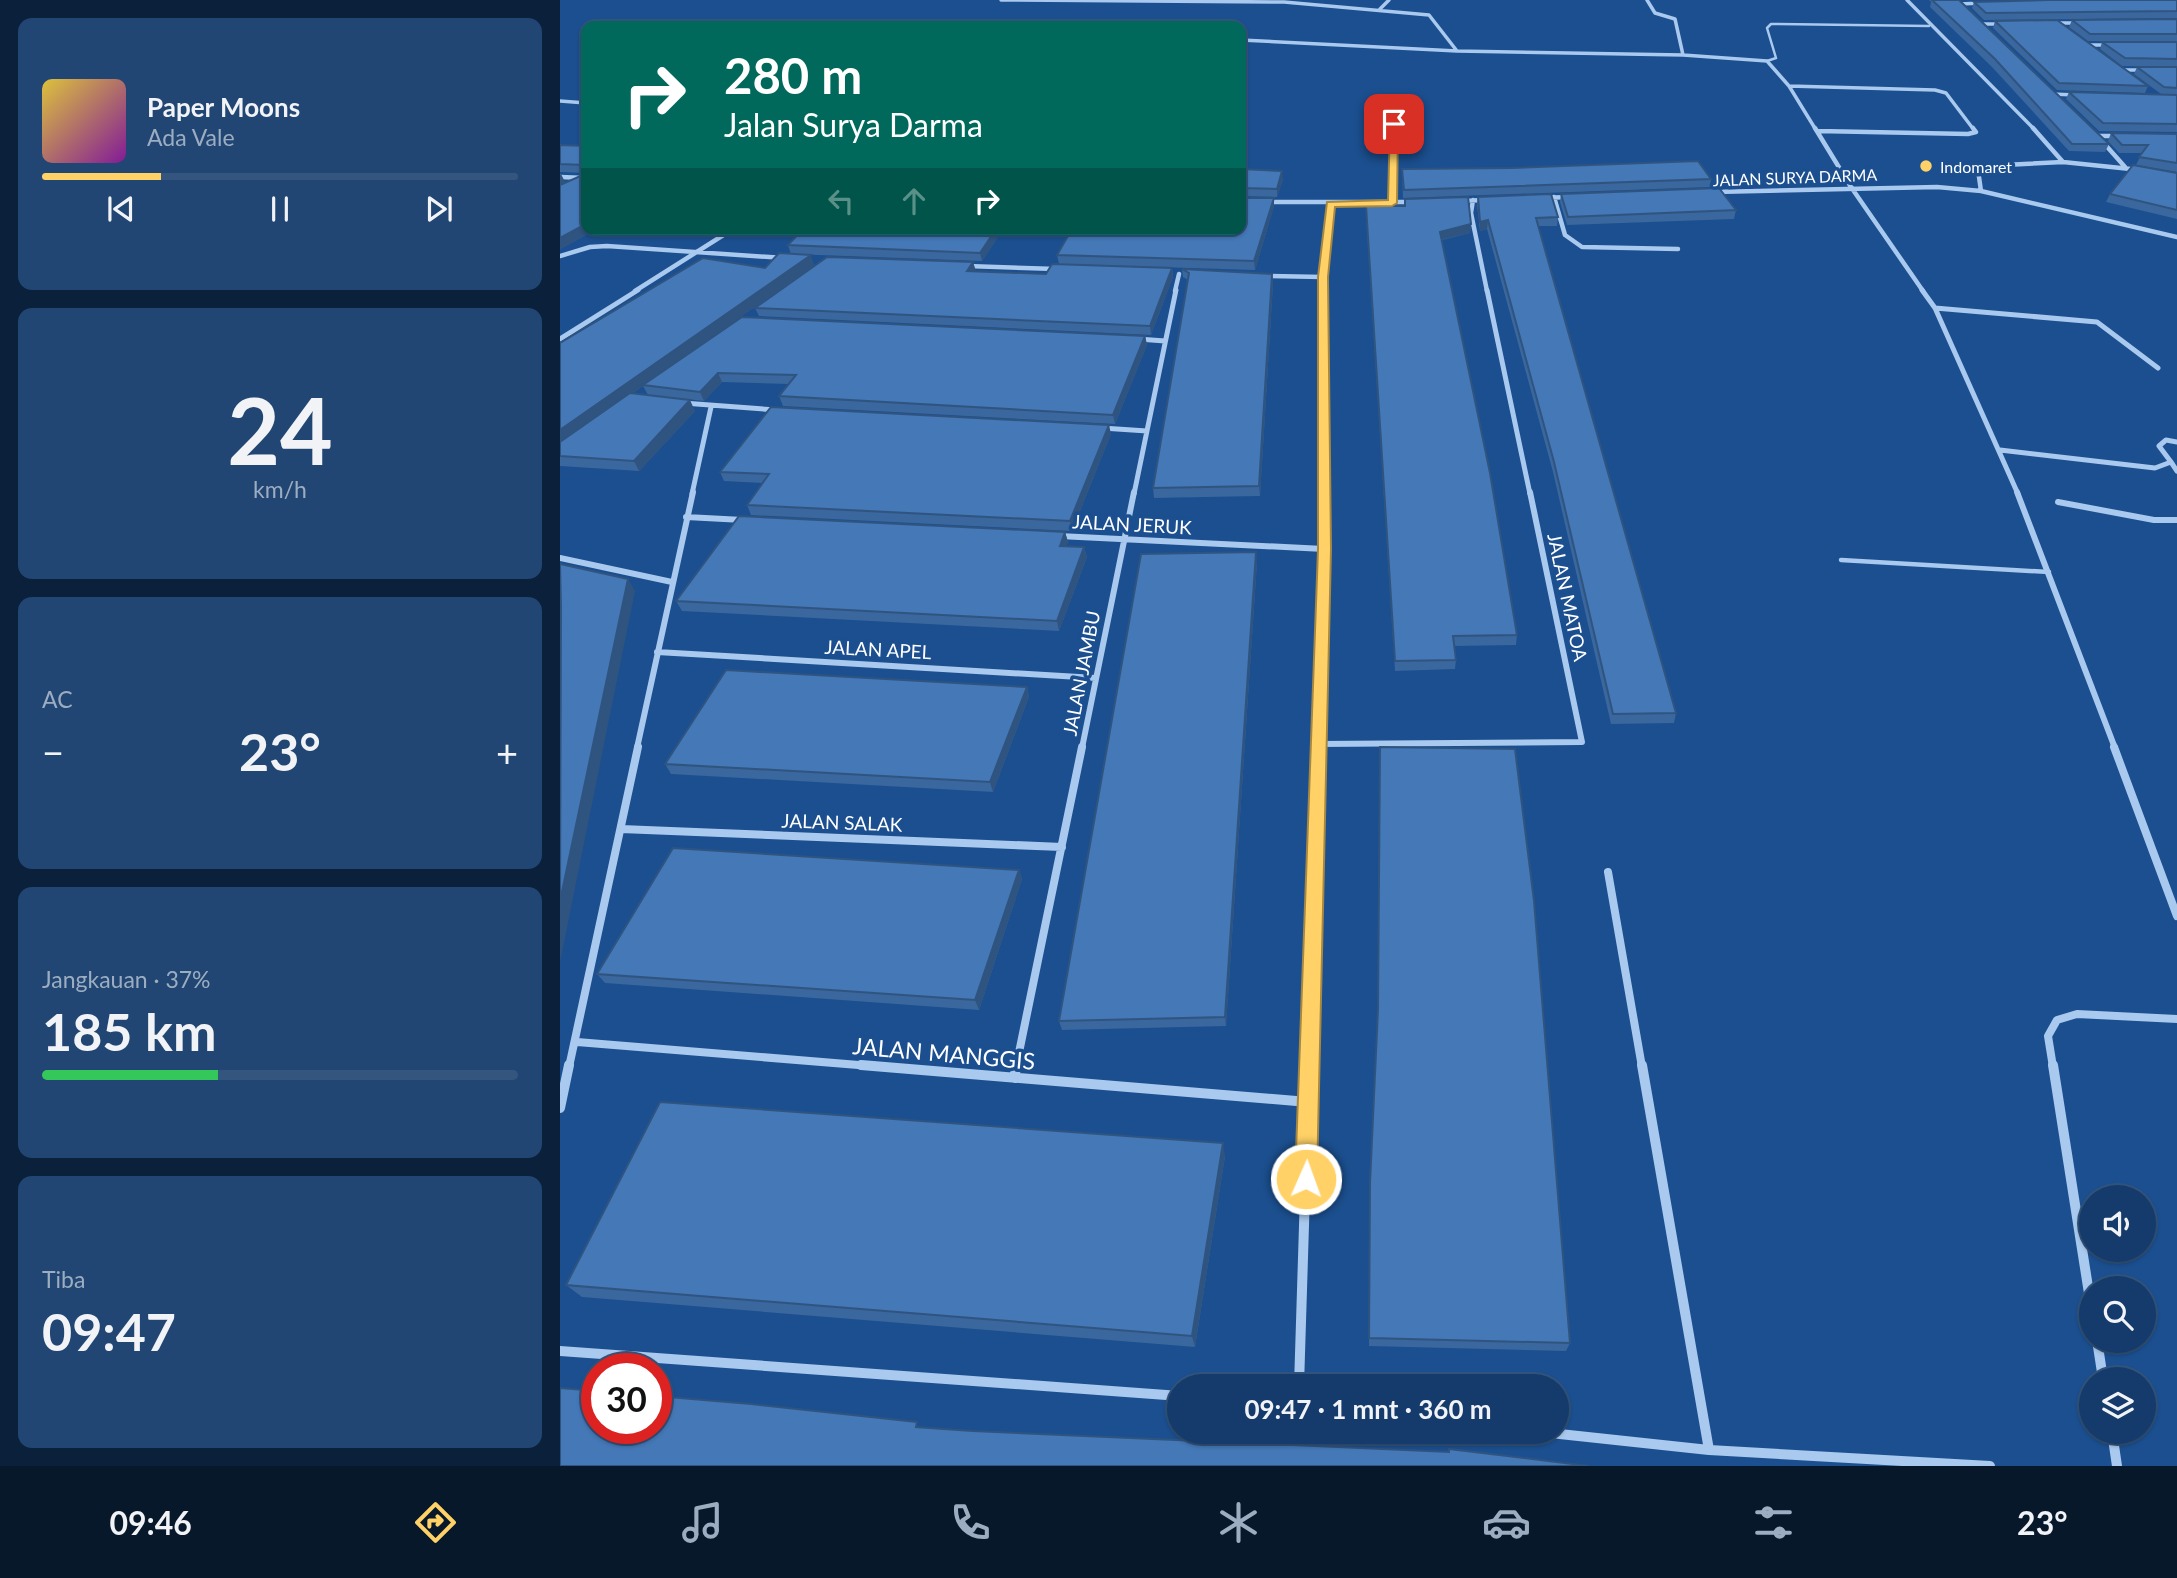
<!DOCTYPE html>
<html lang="id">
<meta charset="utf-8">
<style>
:root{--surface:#143b6b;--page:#214673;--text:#f1f3f6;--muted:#9dadc1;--line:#33557e;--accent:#ffd166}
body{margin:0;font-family:Lato,sans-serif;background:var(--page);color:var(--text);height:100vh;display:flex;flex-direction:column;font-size:26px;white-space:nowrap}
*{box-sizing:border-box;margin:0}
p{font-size:23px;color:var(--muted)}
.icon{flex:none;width:38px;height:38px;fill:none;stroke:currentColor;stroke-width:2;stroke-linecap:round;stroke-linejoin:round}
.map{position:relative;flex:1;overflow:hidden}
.details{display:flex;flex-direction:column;gap:18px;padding:18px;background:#0b203b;width:560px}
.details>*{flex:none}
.hud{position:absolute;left:21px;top:21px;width:665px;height:214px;border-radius:14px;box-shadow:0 2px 5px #0004,0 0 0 2px var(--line);background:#00695c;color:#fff;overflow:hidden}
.fabs{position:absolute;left:1519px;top:1185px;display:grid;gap:14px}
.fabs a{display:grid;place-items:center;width:77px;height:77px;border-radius:50%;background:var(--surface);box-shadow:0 2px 5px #0004,0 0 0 2px var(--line);font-size:35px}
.speed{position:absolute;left:21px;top:1353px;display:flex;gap:14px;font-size:35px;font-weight:700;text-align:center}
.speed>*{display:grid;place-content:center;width:91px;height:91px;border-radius:50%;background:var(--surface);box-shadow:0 2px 5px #0004,0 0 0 2px var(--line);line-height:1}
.speed .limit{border:10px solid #d22;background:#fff;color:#111}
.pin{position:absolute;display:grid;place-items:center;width:60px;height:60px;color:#fff;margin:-30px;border-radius:14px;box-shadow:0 4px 10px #0006}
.me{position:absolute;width:77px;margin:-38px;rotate:2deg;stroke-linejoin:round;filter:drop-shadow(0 0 5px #0008)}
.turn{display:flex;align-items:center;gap:24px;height:147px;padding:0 28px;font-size:32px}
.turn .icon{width:91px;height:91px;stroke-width:2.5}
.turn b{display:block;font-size:49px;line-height:60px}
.lanes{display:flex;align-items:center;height:66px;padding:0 28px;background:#0003;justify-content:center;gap:35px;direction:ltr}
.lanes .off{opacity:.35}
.big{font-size:52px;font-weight:700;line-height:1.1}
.details .widget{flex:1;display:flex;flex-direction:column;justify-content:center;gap:10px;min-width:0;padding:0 24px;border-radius:14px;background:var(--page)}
.details .dial{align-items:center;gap:0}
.dial b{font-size:91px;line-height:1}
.song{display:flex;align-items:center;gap:21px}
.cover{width:84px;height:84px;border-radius:10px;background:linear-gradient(135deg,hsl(50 70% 55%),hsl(290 70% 35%))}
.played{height:7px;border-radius:4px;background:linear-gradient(90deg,var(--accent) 25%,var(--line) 25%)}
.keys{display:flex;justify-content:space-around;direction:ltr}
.heat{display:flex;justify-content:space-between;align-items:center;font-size:38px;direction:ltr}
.charge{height:10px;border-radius:5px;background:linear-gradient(90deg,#34c759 37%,var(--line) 0)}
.trip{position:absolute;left:607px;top:1374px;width:402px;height:70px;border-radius:35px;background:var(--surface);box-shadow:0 2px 5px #0004,0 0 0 2px var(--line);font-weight:700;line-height:70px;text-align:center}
.dock{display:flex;height:112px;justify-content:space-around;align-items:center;background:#08182b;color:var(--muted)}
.dock .icon{width:49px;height:49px}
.dock .selected{color:var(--accent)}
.dock b{font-size:32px;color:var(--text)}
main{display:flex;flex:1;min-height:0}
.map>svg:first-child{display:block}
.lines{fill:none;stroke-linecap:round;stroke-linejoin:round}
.service-far1{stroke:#a9c9ee;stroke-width:2.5}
.service{stroke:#a9c9ee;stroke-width:4.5}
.minor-far5{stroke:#a9c9ee;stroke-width:3.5}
.minor-far4{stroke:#a9c9ee;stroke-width:4.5}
.minor-far3{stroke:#a9c9ee;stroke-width:5}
.minor-far2{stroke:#a9c9ee;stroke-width:6}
.minor-far1{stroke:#a9c9ee;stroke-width:8}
.minor{stroke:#a9c9ee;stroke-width:10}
.wall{fill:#3a679d}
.shaded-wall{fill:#305480}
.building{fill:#4478b7;stroke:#305480;stroke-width:2}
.route{fill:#ffd166;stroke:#a68842;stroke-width:2}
.poi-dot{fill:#ffd166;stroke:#1b4f8f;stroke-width:2.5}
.labels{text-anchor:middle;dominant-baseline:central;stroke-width:7;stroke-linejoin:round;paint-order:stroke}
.far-poi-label{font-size:16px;fill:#fff;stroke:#1b4f8f;text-anchor:start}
.far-street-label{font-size:16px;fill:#fff;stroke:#1b4f8f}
.street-label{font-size:19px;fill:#fff;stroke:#1b4f8f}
.near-street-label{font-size:23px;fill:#fff;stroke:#1b4f8f}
</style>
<main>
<section class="details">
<div class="widget">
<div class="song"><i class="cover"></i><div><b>Paper Moons</b><p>Ada Vale</p></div></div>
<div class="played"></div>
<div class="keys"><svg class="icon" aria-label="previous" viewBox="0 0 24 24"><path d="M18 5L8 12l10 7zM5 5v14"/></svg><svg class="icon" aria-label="pause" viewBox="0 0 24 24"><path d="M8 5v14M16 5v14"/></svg><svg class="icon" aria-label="next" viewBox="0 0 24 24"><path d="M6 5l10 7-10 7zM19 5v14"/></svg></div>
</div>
<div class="widget dial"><b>24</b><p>km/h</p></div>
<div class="widget"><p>AC</p>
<div class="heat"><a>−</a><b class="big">23°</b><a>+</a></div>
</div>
<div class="widget"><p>Jangkauan · 37%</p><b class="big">185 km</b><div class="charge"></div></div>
<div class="widget"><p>Tiba</p><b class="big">09:47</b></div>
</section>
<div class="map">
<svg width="1617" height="1466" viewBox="0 0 1617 1466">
<rect width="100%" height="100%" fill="#1b4f8f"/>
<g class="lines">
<!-- service-far1 -->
<path class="service-far1" d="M1207 61 1216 58 1207 28 1211 24 1369 26"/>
<!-- service -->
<path class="service" d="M1281 560 1489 572"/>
<!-- minor-far5 -->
<path class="minor-far5" d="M441 0 724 2 869 15 897 51
M1087 0 1095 13 1115 19 1123 55 1207 61 1229 86 1256 130
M1347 0 1475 130
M1400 4 1422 3
M820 9 829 0
M1492 23H1518
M1420 24H1441
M681 40 897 51 1123 55
M1523 45H1550
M1562 70H1585
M1229 86 1375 90 1386 93 1414 130
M1492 94 1515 95
M0 101 26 103
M834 130V124"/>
<!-- minor-far4 -->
<path class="minor-far4" d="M1255 128 1291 187 1363 291
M1473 128 1503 162
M1258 131 1408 134 1416 132 1413 128
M1538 136H1558
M1542 141 1565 167
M0 177 26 178
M1421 191 1418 170 1425 166 1503 162 1580 170
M1154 192 1377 187 1421 191 1617 237
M994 197 1005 235 1022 247 1118 249
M983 198 1009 197
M913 200 911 213 927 291
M899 201 925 200
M706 202H852
M832 203 834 128
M0 256 30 247 47 246 224 258
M407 266 496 269
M704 276 763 277
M75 291 173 229
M615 291 619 274
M763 291 770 204"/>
<!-- minor-far3 -->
<path class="minor-far3" d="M763 290 764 494
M927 290 970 494
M1362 290 1375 308 1458 494
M1375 308 1537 322 1598 368
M0 339 78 290
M578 339 605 341
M123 403 216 410
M542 428 587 431
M1440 450 1595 468 1611 462 1599 446 1606 440 1617 442
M1611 462 1617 471
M132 494 151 407
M574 494 616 290"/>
<!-- minor-far2 -->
<path class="minor-far2" d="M1457 492 1555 748
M1498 502 1594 520H1617
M126 517 183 520
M499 536 764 549
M0 558 112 582
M97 652 536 678
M758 744 1022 742 970 492
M77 748 133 492
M522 748 574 492
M758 748 764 492"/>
<!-- minor-far1 -->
<path class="minor-far1" d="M1554 747 1617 916
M61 829 502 847
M1048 872 1082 1067
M17 1042 323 1067
M9 1067 78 747
M456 1067 522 747
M749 1067 758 747
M1493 1067 1488 1036 1497 1020 1517 1014 1617 1019"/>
<!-- minor -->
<path class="minor" d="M301 1065 748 1102
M1082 1065 1149 1450
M1493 1065 1531 1306
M454 1078 457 1065
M0 1108 9 1065
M1537 1340 1543 1379
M0 1351 620 1396
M739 1386 749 1065
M981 1432 1149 1450 1430 1466
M1552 1432 1557 1466"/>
</g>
<!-- wall -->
<path class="wall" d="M1369 0H1399L1549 144 1545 152 1509 151 1432 67 1370 7 1371 2Z
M1617 0V18L1424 20 1412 8 1414 2Z
M1617 19V41H1528L1509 27 1512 20Z
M1435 21 1588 86 1585 93 1497 90 1433 28Z
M1542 42H1617V67L1562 66 1540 49Z
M1577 67H1617V132L1539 131 1506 99 1509 92 1617 95 1601 94 1574 74Z
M1551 133 1617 134V172L1576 165 1582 153H1559L1548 141Z
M0 145 26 146V229H37L0 249 25 173 0 172Z
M681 169 723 179 717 197 681 196Z
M842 169 1151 179 1150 187 843 198Z
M1617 173V219L1546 202 1550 194Z
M1001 194 1176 210 1174 219 1007 225 1000 202Z
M918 197 998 217 997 226H978L1116 713 1114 723 1051 724 993 472 927 229 920 231 917 205Z
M714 198V206L695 270 499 264 497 255Z
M845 199 911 224 910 233 882 240 957 635 956 645 894 646 896 660 895 669 835 671 806 215 844 206Z
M443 229 422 261 231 254 228 245Z
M413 262 415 271 486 274 612 268 613 277 591 335 199 316 195 308Z
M254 265 118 361 585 336 587 345 555 424 223 406 219 396 229 384 162 382 144 401 88 395 83 386 72 394 135 411 79 471 0 466V343Z
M622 269 712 274 713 283 700 496 594 498 593 488 628 280 623 277Z
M551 434 512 531 191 515 187 505 203 483 164 481 160 472Z
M505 532 508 542 506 546 524 547 527 557 499 631 122 611 116 601Z
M697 562 666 1026 502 1030 499 1021Z
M467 687 469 697 433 792 111 774 105 764Z
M459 870 462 879 419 1010 45 983 37 974Z
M818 1011 1010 1343 1006 1351 809 1346 810 1183Z
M665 1156 635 1347 22 1297 6 1285Z"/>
<!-- shaded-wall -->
<path class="shaded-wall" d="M722 171 723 179 717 197V189Z
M1 174 5 182 0 185V175Z
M714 198V206L695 270 694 261Z
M928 220 927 229 920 231V222Z
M26 224V229H37L0 249V238Z
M911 224 910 233 880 240V232Z
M436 229H443L422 261 420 253Z
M251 255 254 265 0 445V430Z
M413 262 416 271 409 280 407 271Z
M612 268 613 277 591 335 590 326Z
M712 274 713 283 700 496 699 486Z
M585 336 587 345 555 424 553 415Z
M158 373 162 382 144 401 140 392Z
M130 400 135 411 79 471 74 461Z
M549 425 551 434 512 531 510 521Z
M505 532 508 542 502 555 500 546Z
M524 547 527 557 499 631 497 621Z
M696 552 697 562 666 1026 665 1017Z
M68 579 75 591 0 962V901Z
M467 687 469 697 433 792 430 782Z
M459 870 462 879 419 1010 415 1000Z
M663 1143 665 1156 635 1347 632 1336Z"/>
<!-- building -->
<path class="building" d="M1372 0H1399L1549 144H1512L1435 59Z
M1488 0H1617V11L1426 13 1414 2Z
M1617 19V34H1530L1512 20Z
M1497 20 1588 86 1499 83 1435 21Z
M1542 42H1617V59L1565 58Z
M1577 67H1617V88L1604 87Z
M1509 92 1617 95V124L1543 123Z
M1551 133 1617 134V163L1579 157 1588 145H1562Z
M0 145 26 146V169L23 165 0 164Z
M1138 161 1151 179 844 190 842 169 952 168Z
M1573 165 1617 173V210L1550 194Z
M681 169 722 171 717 189 681 188Z
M26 171V224L0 238V185L25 174Z
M1159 188 1176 210 1008 217 1001 194Z
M991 194 998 217 976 218 1116 713 1053 714 994 462 928 220 920 222 918 197Z
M908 197 911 224 880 232 930 473 957 635 893 636 896 660 835 661 806 206H845V199Z
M681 198H714L694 261 497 255 512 229H681Z
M243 229H436L420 253 228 245Z
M219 253 251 255 0 430V343L143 258 205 268Z
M267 257 413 262 407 271 486 274 492 264 612 268 590 326 195 308Z
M622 269 712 274 699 486 593 488 629 273Z
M182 317 585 336 553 415 219 396 236 375 158 373 140 392 83 385Z
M70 393 130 400 74 461 0 456V442Z
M211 407 549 425 510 521 187 505 209 474 160 472Z
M179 516 505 532 500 546 524 547 497 621 116 601Z
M696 552 665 1017 499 1021 581 554Z
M0 564 68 579 0 901 1 607Z
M166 670 467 687 430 782 105 764Z
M820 747 955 749 974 901 1010 1343 809 1338 810 1183 818 1009Z
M113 848 459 870 415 1000 37 974Z
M100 1102 663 1143 632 1336 6 1285Z
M0 1388 37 1391V1428H96V1396L191 1404 357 1422 356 1427 413 1431 889 1452V1449L1029 1466H0Z"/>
<!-- route -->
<path class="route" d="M834 122 838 124 837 203 832 206 775 207 768 277 771 549 757 1179 754 1187 746 1190 738 1187 735 1179 758 549V277L767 202 828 200 830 124Z"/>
<!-- markers -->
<circle class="poi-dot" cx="1366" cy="166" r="7"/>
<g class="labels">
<!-- far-poi labels -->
<g class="far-poi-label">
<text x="1380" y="166">Indomaret</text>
</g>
<!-- far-street labels -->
<g class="far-street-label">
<text transform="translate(1235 177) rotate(-2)">JALAN SURYA DARMA</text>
</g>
<!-- street labels -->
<g class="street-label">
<text transform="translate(572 524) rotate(3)">JALAN JERUK</text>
<text transform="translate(1008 597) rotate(78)">JALAN MATOA</text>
<text transform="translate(318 649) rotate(3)">JALAN APEL</text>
<text transform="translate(521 673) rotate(-79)">JALAN JAMBU</text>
<text transform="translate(282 822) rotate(2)">JALAN SALAK</text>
</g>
<!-- near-street labels -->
<g class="near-street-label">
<text transform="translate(384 1053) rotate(5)">JALAN MANGGIS</text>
</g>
</g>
</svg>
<div class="fabs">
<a><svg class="icon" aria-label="sound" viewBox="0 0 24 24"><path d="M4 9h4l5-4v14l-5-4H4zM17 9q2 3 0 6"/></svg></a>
<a><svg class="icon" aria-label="search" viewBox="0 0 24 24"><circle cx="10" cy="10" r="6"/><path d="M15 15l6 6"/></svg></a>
<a><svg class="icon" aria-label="layers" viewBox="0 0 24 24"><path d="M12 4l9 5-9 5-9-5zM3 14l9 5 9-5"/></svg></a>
</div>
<div class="speed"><div class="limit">30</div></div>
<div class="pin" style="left:834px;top:124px;background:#d93025"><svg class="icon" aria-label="arrive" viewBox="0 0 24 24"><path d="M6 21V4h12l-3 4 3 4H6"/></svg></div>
<svg class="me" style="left:746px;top:1179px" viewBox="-20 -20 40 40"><circle r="17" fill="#ffd166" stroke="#fff" stroke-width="3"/><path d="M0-11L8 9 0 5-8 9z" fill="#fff"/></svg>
<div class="trip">09:47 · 1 mnt · 360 m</div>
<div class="hud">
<div class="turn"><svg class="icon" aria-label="right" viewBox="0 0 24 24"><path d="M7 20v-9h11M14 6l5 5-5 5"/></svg><div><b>280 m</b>Jalan Surya Darma</div></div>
<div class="lanes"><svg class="icon off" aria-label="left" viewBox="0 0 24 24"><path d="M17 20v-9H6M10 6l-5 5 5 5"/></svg><svg class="icon off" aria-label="ahead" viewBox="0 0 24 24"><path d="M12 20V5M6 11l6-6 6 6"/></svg><svg class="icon" aria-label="right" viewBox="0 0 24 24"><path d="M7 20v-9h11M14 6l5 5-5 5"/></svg></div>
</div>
</div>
</main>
<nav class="dock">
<b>09:46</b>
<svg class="icon selected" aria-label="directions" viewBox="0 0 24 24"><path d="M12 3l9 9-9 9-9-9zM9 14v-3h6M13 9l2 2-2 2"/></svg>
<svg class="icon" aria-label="music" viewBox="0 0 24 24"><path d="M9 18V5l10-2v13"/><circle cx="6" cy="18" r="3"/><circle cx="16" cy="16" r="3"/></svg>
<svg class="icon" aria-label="phone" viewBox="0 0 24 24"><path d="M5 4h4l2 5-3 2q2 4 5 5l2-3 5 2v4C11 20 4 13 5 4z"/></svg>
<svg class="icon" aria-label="climate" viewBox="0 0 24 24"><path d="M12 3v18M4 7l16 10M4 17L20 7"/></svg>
<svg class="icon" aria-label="car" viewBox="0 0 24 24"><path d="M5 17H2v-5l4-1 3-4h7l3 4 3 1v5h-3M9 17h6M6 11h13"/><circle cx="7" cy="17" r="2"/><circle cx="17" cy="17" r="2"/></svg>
<svg class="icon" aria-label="filters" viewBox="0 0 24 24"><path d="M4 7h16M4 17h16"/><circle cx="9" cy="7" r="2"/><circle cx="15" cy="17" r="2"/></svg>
<b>23°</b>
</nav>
